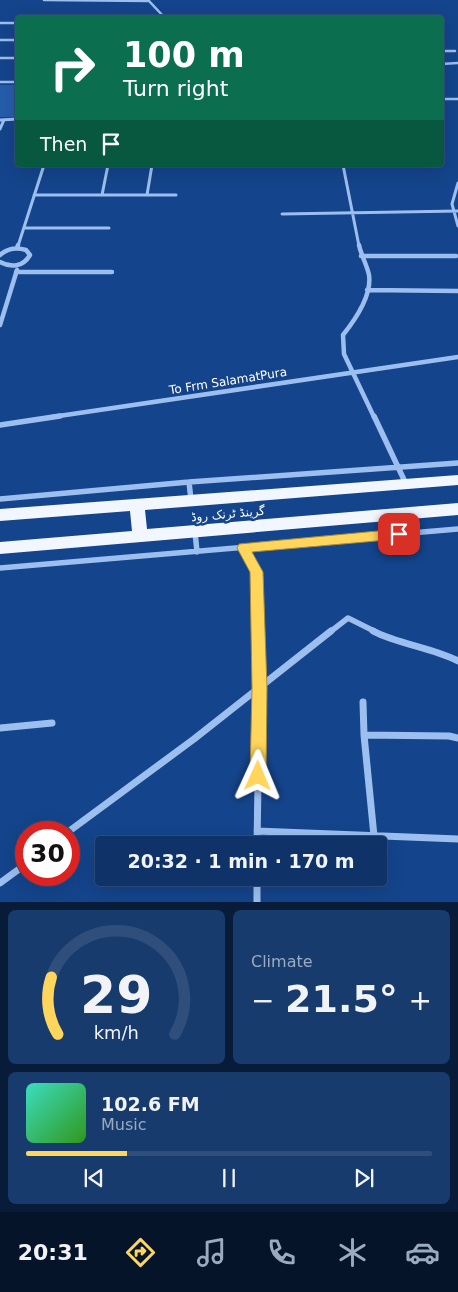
<!DOCTYPE html>
<meta charset="utf-8">
<style>
:root{--surface:#0f3368;--page:#183b6e;--text:#f1f3f6;--muted:#9baac0;--line:#2f4e7c;--accent:#ffd55b}
body{margin:0;font-family:"DejaVu Sans","Noto Naskh Arabic",sans-serif;background:var(--page);color:var(--text);height:100vh;display:flex;flex-direction:column;font-size:19px;white-space:nowrap}
*{box-sizing:border-box;margin:0}
p{font-size:16px;color:var(--muted)}
.icon{flex:none;width:28px;height:28px;fill:none;stroke:currentColor;stroke-width:2;stroke-linecap:round;stroke-linejoin:round}
.map{position:relative;height:902px;overflow:hidden}
.panel{display:flex;flex-direction:column;gap:8px;padding:8px;background:#081c39;flex:1}
.panel>*{flex:none}
.banner{position:absolute;left:15px;top:15px;width:429px;height:152px;border-radius:5px;box-shadow:0 5px 20px #0002,0 0 0 1px var(--line);background:#0b6e4f;color:#fff;overflow:hidden}
.speed{position:absolute;left:15px;top:821px;display:flex;gap:10px;font-size:25px;font-weight:700;text-align:center}
.speed>*{display:grid;place-content:center;width:65px;height:65px;border-radius:50%;background:var(--surface);box-shadow:0 5px 20px #0002,0 0 0 1px var(--line);line-height:1}
.speed .limit{border:8px solid #d22;background:#fff;color:#111}
.pin{position:absolute;display:grid;place-items:center;width:42px;height:42px;color:#fff;margin:-21px;border-radius:10px;box-shadow:0 2px 8px #0006}
.me{position:absolute;width:55px;margin:-28px;rotate:1deg;stroke-linejoin:round;filter:drop-shadow(0 0 4px #0008)}
.turn{display:flex;align-items:center;gap:18px;height:105px;padding:0 25px;font-size:22px}
.turn .icon{width:65px;height:65px;stroke-width:2.5}
.turn b{display:block;font-size:35px;line-height:42px}
.then{display:flex;align-items:center;height:48px;padding:0 25px;background:#0003;gap:10px;font-size:19px}
.big{font-size:38px;font-weight:800;line-height:1.1}
.panel .card{flex:1;display:flex;flex-direction:column;justify-content:center;gap:8px;min-width:0;padding:0 18px;border-radius:8px;background:var(--page)}
.panel .dial{align-items:center;gap:0}
.dial svg{height:130px;overflow:visible;fill:none;stroke:var(--line);stroke-width:7;stroke-linecap:round;text-anchor:middle}
.dial text{fill:var(--text);stroke:none}
.song{display:flex;align-items:center;gap:15px}
.cover{width:60px;height:60px;border-radius:8px;background:linear-gradient(135deg,hsl(170 70% 55%),hsl(110 70% 35%))}
.played{height:5px;border-radius:2px;background:linear-gradient(90deg,var(--accent) 25%,var(--line) 25%)}
.keys{display:flex;justify-content:space-around;direction:ltr}
.heat{display:flex;justify-content:space-between;align-items:center;font-size:28px;direction:ltr}
.panel .tiles{flex:1;display:grid;gap:8px;grid-template-columns:1fr 1fr}
.card:last-child{grid-column:span 2}
.trip{position:absolute;left:95px;top:836px;width:292px;height:50px;border-radius:5px;background:var(--surface);box-shadow:0 5px 20px #0002,0 0 0 1px var(--line);font-weight:800;line-height:50px;text-align:center}
.dock{display:flex;height:80px;justify-content:space-around;align-items:center;background:#06142a;color:var(--muted)}
.dock .icon{width:35px;height:35px}
.dock .current{color:var(--accent)}
.dock b{font-size:22px;color:var(--text)}
.map>svg:first-child{display:block}
.green{fill:#265daa}
.lines{fill:none;stroke-linecap:round;stroke-linejoin:round}
.minor-far4{stroke:#9cbff0;stroke-width:2.5}
.minor-far3{stroke:#9cbff0;stroke-width:3}
.minor-far2{stroke:#9cbff0;stroke-width:4.5}
.minor-far1{stroke:#9cbff0;stroke-width:5.5}
.minor{stroke:#9cbff0;stroke-width:7}
.trunk{fill:#f2f6ff;fill-rule:evenodd}
.route{fill:#ffd55b;stroke:#a68a3b}
.labels{text-anchor:middle;dominant-baseline:central;stroke-width:5;stroke-linejoin:round;paint-order:stroke}
.street-label{font-size:12px;fill:#fff;stroke:#14448b}
</style>
<div class="map">
<svg width="458" height="902" viewBox="0 0 458 902">
<rect width="100%" height="100%" fill="#14448b"/>
<!-- green -->
<path class="green" d="M0 85H17V117H0Z"/>
<g class="lines">
<!-- minor-far4 -->
<path class="minor-far4" d="M44 0 149 1
M148 0 165 18
M0 23H18
M0 40H18
M441 51H455
M0 58H18
M441 64 458 63
M0 82H18
M441 99H458"/>
<!-- minor-far3 -->
<path class="minor-far3" d="M0 120 18 119
M0 129 4 120
M277 165H344
M343 165 359 246
M458 183 452 204 458 226
M34 195H176
M102 195 108 165
M147 195 152 165
M282 214 458 211
M24 228H109
M18 246 44 165"/>
<!-- minor-far2 -->
<path class="minor-far2" d="M359 245C361 255 367 265 369 275 372 295 355 320 343 335L344 354 374 417
M17 248 18 245
M0 255C8 248 16 247 26 250L30 255C23 267 11 268 0 262
M361 256H456
M16 272H112
M367 290 458 291
M0 325 17 270
M52 417 458 357"/>
<!-- minor-far1 -->
<path class="minor-far1" d="M374 416 406 484
M0 425 60 416
M189 482 191 500
M0 499 189 482 458 463
M195 532 197 552
M243 548 257 572 258 632
M0 568 458 529
M330 632 348 618 376 632"/>
<!-- minor -->
<path class="minor" d="M373 631C400 645 431 647 458 661
M363 702 364 735 449 736 458 738
M0 728 52 723
M364 735 374 836
M257 831 458 839
M68 832 194 739 331 631
M257 845 259 720 258 631
M257 878V902
M0 883 26 864"/>
<!-- trunk -->
<path class="trunk" d="M458 475V485L145 510 147 529 458 503V515L0 554V542L132 531 130 511 0 521V509Z"/>
</g>
<!-- route -->
<path class="route" d="M399 529 404 530 406 534 404 538 399 539 252 552 263 572 267 688 266 776 264 781 258 783 252 781 250 776 252 688 250 572 237 548 239 544Z"/>
<g class="labels">
<!-- street labels -->
<g class="street-label">
<text transform="translate(228 381) rotate(-9)">To Frm SalamatPura</text>
<text transform="translate(228 514) rotate(-5)">گرینڈ ٹرنک روڈ</text>
</g>
</g>
</svg>
<div class="speed"><div class="limit">30</div></div>
<div class="pin" style="left:399px;top:534px;background:#d93025"><svg class="icon" aria-label="arrive" viewBox="0 0 24 24"><path d="M6 21V4h12l-3 4 3 4H6"/></svg></div>
<svg class="me" style="left:258px;top:776px" viewBox="-20 -20 40 40"><path d="M0-17L14 15 0 8-14 15z" fill="#ffd55b" stroke="#fff" stroke-width="4"/></svg>
<div class="trip">20:32 · 1 min · 170 m</div>
<div class="banner">
<div class="turn"><svg class="icon" aria-label="right" viewBox="0 0 24 24"><path d="M7 20v-9h11M14 6l5 5-5 5"/></svg><div><b>100 m</b>Turn right</div></div>
<div class="then">Then<svg class="icon" aria-label="arrive" viewBox="0 0 24 24"><path d="M6 21V4h12l-3 4 3 4H6"/></svg></div>
</div>
</div>
<section class="panel">
<div class="tiles">
<div class="card dial"><svg viewBox="0 0 100 80">
<path d="M14 69A42 42 0 1 1 86 69"/>
<path d="M14 69A42 42 0 0 1 10 34" stroke="#ffd55b"/>
<text x="50" y="56" font-size="32" font-weight="700">29</text>
<text x="50" y="72" font-size="11">km/h</text>
</svg></div>
<div class="card"><p>Climate</p>
<div class="heat"><a>−</a><b class="big">21.5°</b><a>+</a></div>
</div>
<div class="card">
<div class="song"><i class="cover"></i><div><b>102.6 FM</b><p>Music</p></div></div>
<div class="played"></div>
<div class="keys"><svg class="icon" aria-label="previous" viewBox="0 0 24 24"><path d="M18 5L8 12l10 7zM5 5v14"/></svg><svg class="icon" aria-label="pause" viewBox="0 0 24 24"><path d="M8 5v14M16 5v14"/></svg><svg class="icon" aria-label="next" viewBox="0 0 24 24"><path d="M6 5l10 7-10 7zM19 5v14"/></svg></div>
</div>
</div>
</section>
<nav class="dock">
<b>20:31</b>
<svg class="icon current" aria-label="directions" viewBox="0 0 24 24"><path d="M12 3l9 9-9 9-9-9zM9 14v-3h6M13 9l2 2-2 2"/></svg>
<svg class="icon" aria-label="music" viewBox="0 0 24 24"><path d="M9 18V5l10-2v13"/><circle cx="6" cy="18" r="3"/><circle cx="16" cy="16" r="3"/></svg>
<svg class="icon" aria-label="phone" viewBox="0 0 24 24"><path d="M5 4h4l2 5-3 2q2 4 5 5l2-3 5 2v4C11 20 4 13 5 4z"/></svg>
<svg class="icon" aria-label="climate" viewBox="0 0 24 24"><path d="M12 3v18M4 7l16 10M4 17L20 7"/></svg>
<svg class="icon" aria-label="car" viewBox="0 0 24 24"><path d="M5 17H2v-5l4-1 3-4h7l3 4 3 1v5h-3M9 17h6M6 11h13"/><circle cx="7" cy="17" r="2"/><circle cx="17" cy="17" r="2"/></svg>
</nav>
